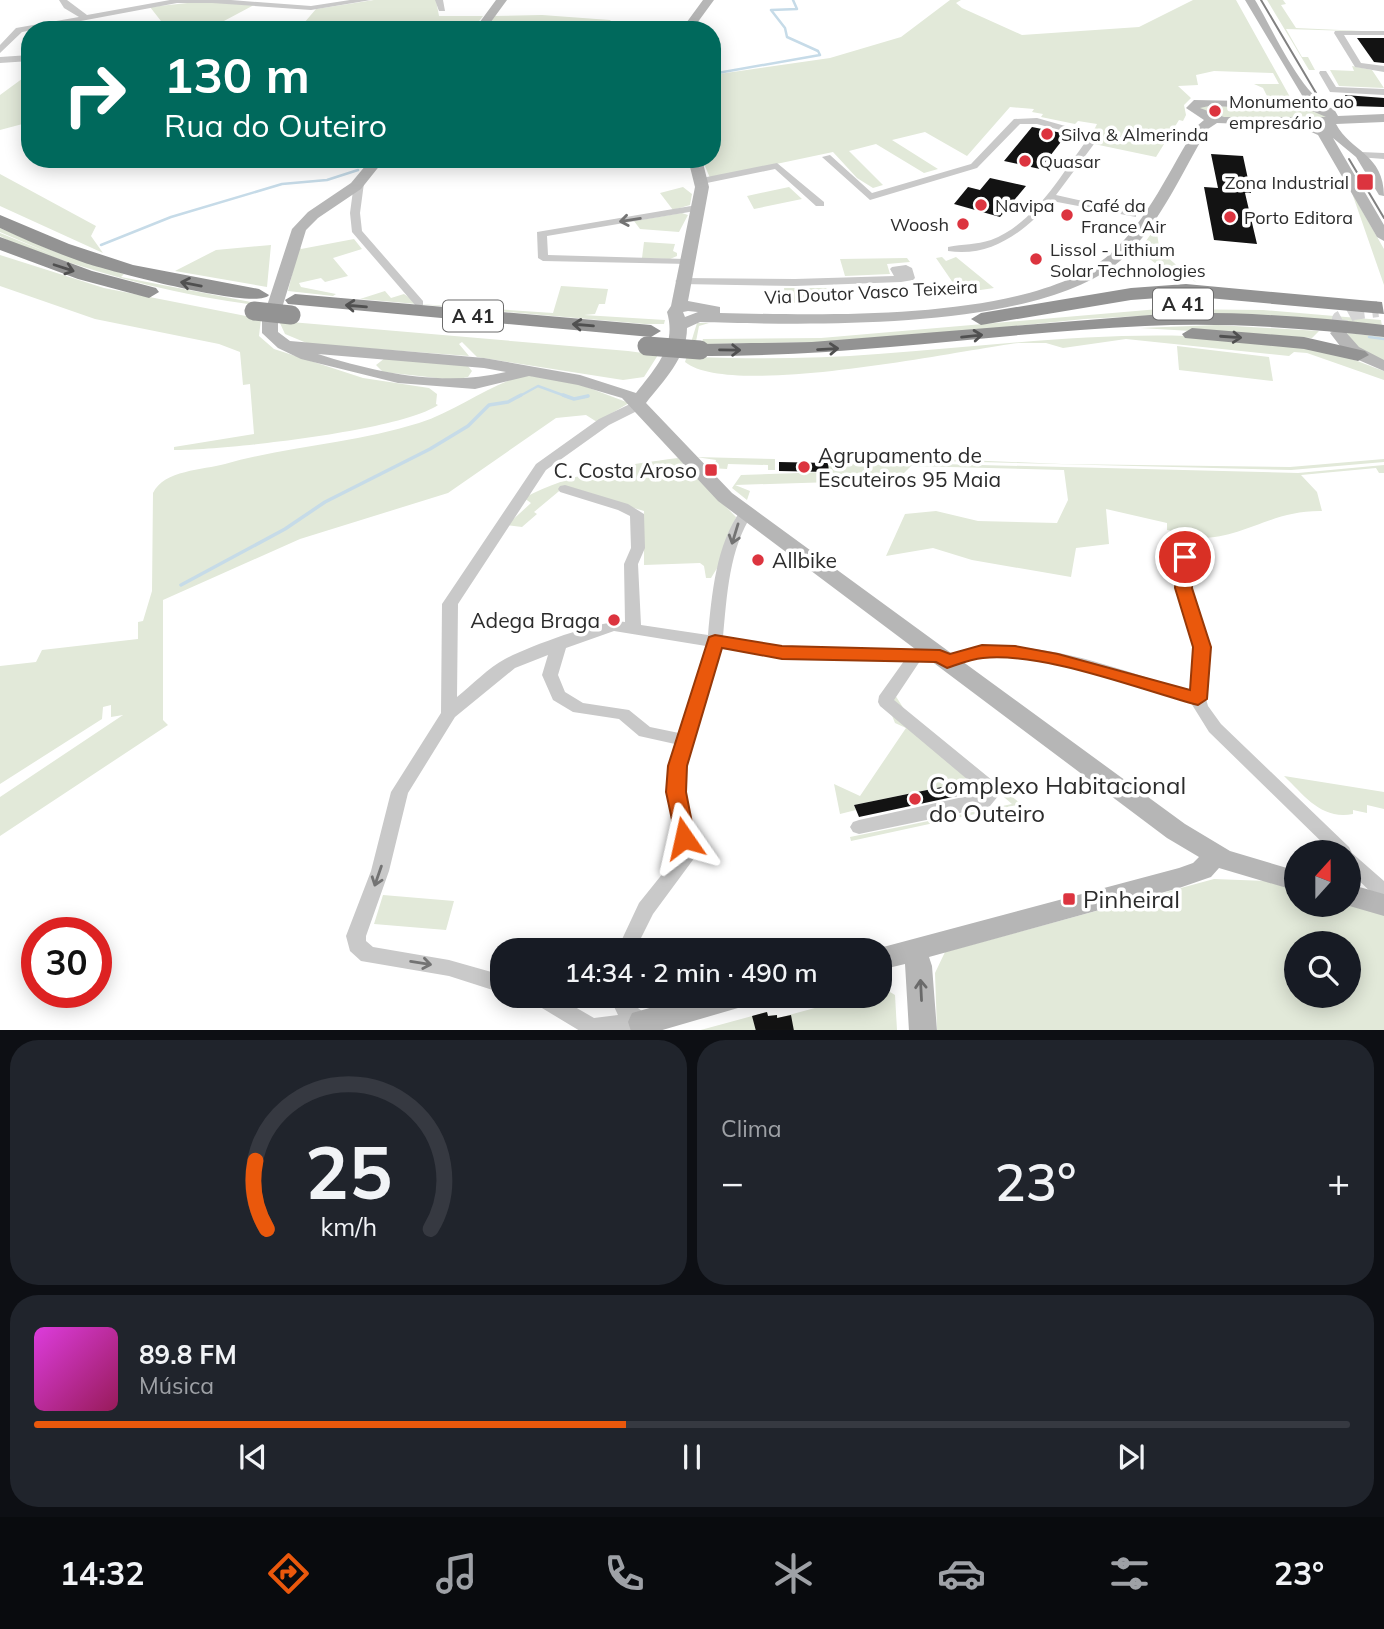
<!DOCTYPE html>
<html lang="pt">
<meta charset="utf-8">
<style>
:root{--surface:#171b24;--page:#20242c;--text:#f1f3f6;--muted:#9ea1a6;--line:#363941;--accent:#ea580c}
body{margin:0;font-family:Mulish,sans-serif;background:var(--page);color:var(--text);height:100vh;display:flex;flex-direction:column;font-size:26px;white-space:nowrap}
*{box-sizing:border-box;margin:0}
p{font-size:23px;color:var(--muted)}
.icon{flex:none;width:38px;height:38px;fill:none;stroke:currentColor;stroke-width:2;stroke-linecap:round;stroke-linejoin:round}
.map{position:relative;height:1030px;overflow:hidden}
.details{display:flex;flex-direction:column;gap:10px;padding:10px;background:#0d0f14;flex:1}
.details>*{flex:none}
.guide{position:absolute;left:21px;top:21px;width:700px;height:147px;border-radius:28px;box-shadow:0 4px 18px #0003;background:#00695c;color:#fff;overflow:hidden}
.needle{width:46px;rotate:21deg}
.tools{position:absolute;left:1284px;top:840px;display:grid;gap:14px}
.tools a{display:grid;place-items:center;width:77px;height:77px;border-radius:50%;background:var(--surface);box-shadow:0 4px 18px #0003;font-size:35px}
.speed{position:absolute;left:21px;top:917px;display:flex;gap:14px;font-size:35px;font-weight:700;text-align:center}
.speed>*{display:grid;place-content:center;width:91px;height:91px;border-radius:50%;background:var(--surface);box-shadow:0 4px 18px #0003;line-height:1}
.speed .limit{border:10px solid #d22;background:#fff;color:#111}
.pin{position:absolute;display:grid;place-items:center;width:60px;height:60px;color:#fff;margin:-30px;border:4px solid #fff;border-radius:50%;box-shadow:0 2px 7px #0007}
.me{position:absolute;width:77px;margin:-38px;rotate:349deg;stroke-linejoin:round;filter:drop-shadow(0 0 5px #0008)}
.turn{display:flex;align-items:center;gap:24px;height:147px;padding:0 28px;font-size:32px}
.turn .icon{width:91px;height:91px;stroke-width:2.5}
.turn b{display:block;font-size:49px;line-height:60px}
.big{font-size:52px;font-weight:600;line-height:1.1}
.details .tile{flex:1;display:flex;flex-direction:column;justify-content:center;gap:10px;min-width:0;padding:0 24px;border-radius:28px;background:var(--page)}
.details .dial{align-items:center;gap:0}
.dial svg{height:182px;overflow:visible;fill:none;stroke:var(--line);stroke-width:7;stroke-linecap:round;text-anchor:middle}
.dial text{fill:var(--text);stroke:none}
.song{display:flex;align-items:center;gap:21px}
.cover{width:84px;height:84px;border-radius:10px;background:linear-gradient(135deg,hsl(300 70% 55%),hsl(330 70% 35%))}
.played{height:7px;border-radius:4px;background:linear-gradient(90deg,var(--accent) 45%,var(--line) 45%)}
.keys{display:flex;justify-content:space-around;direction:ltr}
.heat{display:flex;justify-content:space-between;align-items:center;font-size:38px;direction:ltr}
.details .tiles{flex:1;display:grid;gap:10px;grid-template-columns:1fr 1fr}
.tile:last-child{grid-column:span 2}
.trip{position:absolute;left:490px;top:938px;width:402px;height:70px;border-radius:28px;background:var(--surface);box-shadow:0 4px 18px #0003;font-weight:600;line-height:70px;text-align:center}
.tabs{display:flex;height:112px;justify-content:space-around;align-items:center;background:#090b0e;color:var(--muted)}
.tabs .icon{width:49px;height:49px}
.tabs .current{color:var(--accent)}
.tabs b{font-size:32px;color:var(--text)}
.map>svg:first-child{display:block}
.green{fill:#e2e9d9;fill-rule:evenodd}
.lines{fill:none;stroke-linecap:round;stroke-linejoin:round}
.stream-far1{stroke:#c6dbe8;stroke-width:2.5}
.stream{stroke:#c6dbe8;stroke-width:3.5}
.building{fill:#131313}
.secondary-tunnel{stroke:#d5d5d5;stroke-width:16;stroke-dasharray:16 8;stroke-linecap:butt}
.minor{fill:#c9c9c9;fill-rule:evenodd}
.secondary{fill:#b6b6b6;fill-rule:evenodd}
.motorway{fill:#939393;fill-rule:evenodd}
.tram{stroke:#818181;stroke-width:2}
.motorway-bridge{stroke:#939393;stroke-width:19}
.oneway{stroke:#737373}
.oneway2{stroke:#505050}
.oneway3{stroke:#6a6a6a}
.route{fill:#ea580c;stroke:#983908;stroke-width:2}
.poi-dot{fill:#dc343f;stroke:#fff;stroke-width:2.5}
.labels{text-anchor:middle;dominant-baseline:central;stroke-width:7;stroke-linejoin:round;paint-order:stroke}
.far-poi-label{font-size:18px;fill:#2c2c2c;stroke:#fff;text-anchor:start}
.far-street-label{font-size:18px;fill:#2c2c2c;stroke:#fff}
.shield{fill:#fff;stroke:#6b6b6b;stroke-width:2}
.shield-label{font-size:19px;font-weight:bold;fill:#2c2c2c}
.poi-label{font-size:21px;fill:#2c2c2c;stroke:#fff;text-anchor:start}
.near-poi-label{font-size:24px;fill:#2c2c2c;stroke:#fff;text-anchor:start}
</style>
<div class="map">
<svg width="1384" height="1031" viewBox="0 0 1384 1031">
<rect width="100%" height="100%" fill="#fff"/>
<!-- green -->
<path class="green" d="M374 0H436L439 16H483L472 30H434L435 26 376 30H298L316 9Z
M950 0H961L956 3 962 8 1022 35 1139 27 1193 0H1236L1290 97 1282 101 1259 100 1267 96 1263 88 1254 84H1279L1273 73 1214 71 1196 75 1198 85 1178 86 1191 98 1184 105 1186 115 1183 121 1179 120 1156 157 1094 144 1103 133 1094 130 1097 124 1078 121 1075 124 1041 117 1043 114 1032 112 1034 109 1010 107 967 156 925 132 892 140 938 169 924 173 876 144 849 151 883 185 873 188 857 178 833 152 710 178 702 159H712V75L830 58 901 37Z
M1267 0H1283L1286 4 1281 5 1296 28 1384 32 1286 29 1302 57H1308L1315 70H1309Z
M206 1 254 5 207 30H168L150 7Z
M542 15 610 20 615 26 681 29 483 30 494 16Z
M1352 66 1372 70 1384 88 1339 86 1330 70 1354 71Z
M30 73V122L0 130V95Z
M1200 106 1309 108 1328 117 1317 121 1215 117 1200 112Z
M0 174 96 226 91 236 103 253 0 206Z
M683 187 692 194 690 205 673 210 660 193Z
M789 187 802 199 754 209 747 196Z
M1352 193 1384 249V285Z
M682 213 688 215 679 232 640 229 634 221Z
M0 228 53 251 124 274 121 277 251 302 255 305C170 294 91 272 11 242L0 236V233L56 256 0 232Z
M1153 231 1157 232 1160 255 1166 256 1197 283 1175 268 1155 263 1139 251Z
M354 239 362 249 333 258 348 276 325 282 321 278 299 283 301 287 336 294 333 296 288 291 299 246 301 249Z
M644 242 675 244 673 251 677 253V256L670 259 642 258Z
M271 245 267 287 175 271 216 250Z
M0 255 104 288 261 319 259 336 274 349 363 378 429 388 437 394 436 404 438 405C400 431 225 450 174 450V447L254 434 250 384 243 385 240 352 219 344 95 319 0 286Z
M942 257 946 261 956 257 994 288 960 293 936 258Z
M907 258 910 262 887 264 890 274 845 276 840 259Z
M561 286 608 289 605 304H599L595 314 584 315 665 320 664 324H645L360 299 385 291 391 298 404 294 419 304 553 313Z
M784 288H827L830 302 786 303Z
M1159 309 1263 310 1381 320 1382 326 1179 314 1084 319 873 341 701 344 703 339 821 338Z
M279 321 628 351 658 355 644 377 623 380 477 357 462 342 459 344 469 356 309 344 285 334Z
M697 323H709L699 326 693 357C753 359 817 359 878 354 1033 343 1191 317 1344 357 1358 360 1371 367 1384 371V380L1307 353 1294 352 1289 356 1126 339 1063 348 1046 343H1018C956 351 731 399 685 362Z
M1217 325 1319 331 1312 338 1140 328Z
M1347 333 1384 337V361L1356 347Z
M1177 346 1269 357 1273 381 1179 370Z
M385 358 468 366 472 371 468 377 455 380 383 372 376 365Z
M525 375 576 383 629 403 597 422 586 415 556 418 448 493 300 539 163 600V720L168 725 0 836V797L123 715 111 717V705L103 707 102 719 0 784V666L36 662 42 650 138 639V622L143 621 152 591 153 493C164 470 203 470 225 464 289 446 356 443 419 423 457 411 486 386 525 375Z
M820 454 1062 464 1290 467 1384 459V462L1291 470 821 458Z
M696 457 775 459V470H768V465L728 464 727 469 711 468 707 464H715L716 460Z
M678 458 736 517 727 552 711 578H706L704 566 700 563 644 565V511L564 487 534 512 537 514 522 527 507 525 531 503 524 498C573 472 624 465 678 458Z
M864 462 1298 473 1384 465V473H1379L1376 468 1301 475 1317 492 1322 511C1262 510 1236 549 1174 535L1172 531 1167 530V523L1106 509 1109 544 1076 548 1071 577 972 560 933 548 886 556 905 514 936 511 978 521 1057 523 1068 500 1064 470 911 466 897 480 735 485 750 491 747 500 732 488 741 475 828 472V463L864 464Z
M917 662 895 695 904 709 1021 804 851 841 850 837 1012 804 893 702 892 700Z
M891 713 970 781 854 805 856 810 840 814 834 784 860 796 906 728 895 723Z
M1284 776 1384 792V809L1367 805V813L1353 810V814C1321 820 1305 796 1284 776Z
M1214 879 1267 881 1297 889V905H1349L1384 914V1030H937L935 973 945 952ZM1297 943H1349V996H1297Z
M383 895 454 901 446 930 374 924Z
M885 989 895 995 897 1030 697 1031 767 1012 768 1016 777 1015 778 1018 859 996H880V990Z"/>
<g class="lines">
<!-- stream-far1 -->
<path class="stream-far1" d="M712 74 820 55 818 51 787 37 785 28 771 10 797 9 793 0
M101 245 171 217 282 184 327 180 358 170
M1369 337 1384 339
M518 397 538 386 568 397
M584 397 588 396"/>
<!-- stream -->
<path class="stream" d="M563 395 574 399 588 396
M181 585 285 529 325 502 430 449 468 426 489 405 508 402 521 395"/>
</g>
<!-- building -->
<path class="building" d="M1357 38H1384V63L1374 62Z
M1345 95 1384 98V107L1351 106Z
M1032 127 1067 134 1040 169 1004 161Z
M1211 154 1243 156 1251 193H1245L1257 244 1214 240 1204 187 1218 188Z
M990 178 1026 186 1000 217 954 204 968 187 980 190Z
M779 462 828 463 829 472 779 471Z
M966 782 976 792 859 817 854 805Z
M767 1012 768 1016 777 1015V1018L791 1015 794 1031H756L752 1016Z"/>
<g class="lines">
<!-- secondary-tunnel -->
<path class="secondary-tunnel" d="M1338 333 1340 319 1353 312 1378 309"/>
<!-- minor -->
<path class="minor" d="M59 0H67L87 15 170 0H231L311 6 350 0H371L311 10 212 3H177L22 32 0 53V45L16 28 79 17 64 8Z
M435 0H443L445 11H439Z
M117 23 132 30 116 28 88 30Z
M1335 31H1384V35H1344L1361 63 1384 66V72L1355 67 1334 33Z
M30 55V61L0 63V57Z
M1320 71H1326L1336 87 1384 89V95L1330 92 1319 73Z
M1037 118 1097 135V140L1056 195 1136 213V217L1052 201C1025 231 991 258 948 251V247C963 244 976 245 991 240 1034 224 1061 175 1087 140V137L1037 124H1020L977 168 870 200 822 157 830 155 872 193 971 164 1014 119Z
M1361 152 1384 153V159L1358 157 1356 155Z
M777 163 824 202V206H816L775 169 702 184 697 181 702 178Z
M359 180 364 183 360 213 362 231 423 301V305H415L352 232 350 213 354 183Z
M697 205 701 206V210L547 236 548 255 685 259 690 262 689 264 543 261 538 258 537 232Z
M906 265 912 268 915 278 913 280 901 282 795 286 681 284 675 281 681 278 795 279 894 276 890 269 892 267Z
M639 397 645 401 639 410 609 425 546 470 458 604 457 697C472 685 488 668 505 659 528 647 601 619 625 622L624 564 631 548 630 516 618 510 560 492 558 489 560 486 565 485 628 504 644 514 645 548 638 564 641 625 708 635C712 593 716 545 741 510L746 509 753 513C729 548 727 596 723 637L782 647 940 650 947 655C1028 630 1113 669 1191 691L1194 647 1177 588 1179 541 1186 536 1193 541 1191 588 1210 647 1206 699 1208 706 1221 724 1349 847 1352 853 1384 881V901L1377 898 1349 871V852H1332L1209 732 1191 703C1129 685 1055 653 989 657 975 657 961 662 947 667L939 662 920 661 894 700 993 781 999 795 990 806 984 808 859 834 853 832 850 827 853 822 859 820 981 793 980 790 880 706 878 702 879 696 904 661 782 657 721 648 685 766 689 823 698 853 653 914 635 950H617L639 903 680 852 671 823 669 766 675 744 639 736 619 719 573 712 553 700 542 675 548 655 515 668 455 717 408 793 389 871 366 936V941L373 947 449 960 502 975V993L449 976 361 961 350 951 346 936 371 871 391 792 441 713 442 604 536 464 599 419 630 404 635 398ZM614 631 706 646 679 733 650 727 629 710 583 703 565 692 558 675 566 648Z
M529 996H556L594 1018 618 1015 609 996H629C633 1009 647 1011 652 1022L649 1028 643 1031H580L532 1002Z"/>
<!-- secondary -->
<path class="secondary" d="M496 0H507L485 30H474Z
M703 0H714L692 30H681Z
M1245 0H1255C1273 29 1303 100 1334 109L1338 116 1384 114V122L1336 124C1351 152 1384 154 1384 196L1379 195 1356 157 1333 138 1384 225V241L1377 237 1318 135 1298 126 1217 123 1208 129C1182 171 1159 228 1120 261 1036 332 807 325 700 322L687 328C687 358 663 381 646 403L732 493 1185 824 1230 851 1297 871V891L1219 868 1211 877 1179 888 929 957 932 966 937 1031H909L905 964 880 970V950H872L1179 868 1193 863 1199 857 1167 838 718 501 622 398 578 385 529 376 475 389 398 383 301 359 278 348 262 333V321L292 229 308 212 351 183 371 159H385L361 189 318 218 306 230 278 321V332L290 341 484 358 580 375 636 393C656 367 677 346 667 312L671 306 695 187 688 159H702L709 187 688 301 720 307V313C821 315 1032 323 1110 254 1148 221 1170 168 1197 126L1204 120 1186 108 1194 100 1306 102ZM1209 106 1310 110 1326 117H1224L1200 108ZM688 311 698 312 685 317 683 312ZM318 354 484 368 506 372C445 387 377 373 318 354Z
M1338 328 1344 330 1359 347 1384 360V371L1347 355 1330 333Z
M1349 884 1384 894V916L1346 905H1349Z
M692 996H752L748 1005 738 1008 659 1031H631L628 1022 632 1013Z"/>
<!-- motorway -->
<path class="motorway" d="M0 215 69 244 133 265 259 289 269 295C257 311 110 271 85 263 56 253 28 241 0 228Z
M0 237 92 271 156 288 159 292 149 298 78 279 0 250Z
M1186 284 1382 302 1384 314 1186 296 1131 300 981 325 971 319 981 313 1131 288Z
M295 294 651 325 661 331 651 337 288 304 285 300Z
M1175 313C1245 312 1314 317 1384 325V337C1305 328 1225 322 1145 326 996 333 849 357 700 356L689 350 700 344 812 342Z
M1192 328 1304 337 1365 351 1369 355 1358 361 1304 349 1185 338 1182 334Z"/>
<!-- tram -->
<path class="tram" d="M1261 0 1316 93
M1349 159 1384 218"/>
<!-- motorway-bridge -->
<path class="motorway-bridge" d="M254 311 291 315
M647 346 700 350"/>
</g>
<!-- one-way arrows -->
<defs><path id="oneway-shaft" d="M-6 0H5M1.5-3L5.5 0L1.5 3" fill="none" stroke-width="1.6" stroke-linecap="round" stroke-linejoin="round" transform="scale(1.75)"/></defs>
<g class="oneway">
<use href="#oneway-shaft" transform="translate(630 220) rotate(171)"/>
<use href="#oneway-shaft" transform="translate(735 534) rotate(107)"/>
<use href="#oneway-shaft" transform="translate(378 876) rotate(109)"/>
<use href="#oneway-shaft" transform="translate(421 963) rotate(9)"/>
</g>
<g class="oneway2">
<use href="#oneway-shaft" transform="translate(64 268) rotate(18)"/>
<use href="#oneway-shaft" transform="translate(191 284) rotate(-169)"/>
<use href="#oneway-shaft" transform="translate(356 306) rotate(-175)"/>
<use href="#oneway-shaft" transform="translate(583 325) rotate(-175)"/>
<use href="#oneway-shaft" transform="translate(972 336) rotate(-6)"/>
<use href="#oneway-shaft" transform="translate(1231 337) rotate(4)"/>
<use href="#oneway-shaft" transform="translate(828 349) rotate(-3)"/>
<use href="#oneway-shaft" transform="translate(730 350) rotate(1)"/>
</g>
<use class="oneway3" href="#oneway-shaft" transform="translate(921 990) rotate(-93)"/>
<!-- route -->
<path class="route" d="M1185 552 1193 557 1192 588 1211 647 1207 699 1198 705C1138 689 1045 652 983 658 971 659 959 664 947 668L936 662 782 659 722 648 687 766 686 792 695 838 692 843H677L666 792 668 766 709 637 715 635 782 646 940 650 950 654 982 645 1015 646 1058 654 1190 690 1193 647 1175 588 1177 557Z"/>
<!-- markers -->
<g class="poi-dot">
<circle cx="1215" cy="111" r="7"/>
<circle cx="1047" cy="134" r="7"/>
<circle cx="1025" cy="161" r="7"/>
<rect x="1356" y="173" width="18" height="18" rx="3.5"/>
<circle cx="981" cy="205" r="7"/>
<circle cx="1067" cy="215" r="7"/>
<circle cx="1230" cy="217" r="7"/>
<circle cx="963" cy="224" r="7"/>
<circle cx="1036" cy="259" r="7"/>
<circle cx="804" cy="467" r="7"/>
<rect x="704" y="463" width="14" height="14" rx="3.5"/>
<circle cx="758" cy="560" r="7"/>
<circle cx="614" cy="620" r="7"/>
<circle cx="915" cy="799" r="7"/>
<rect x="1062" y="892" width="14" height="14" rx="3.5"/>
</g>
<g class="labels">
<!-- far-poi labels -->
<g class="far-poi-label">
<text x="1229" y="101">Monumento ao<tspan x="1229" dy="21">empresário</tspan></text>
<text x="1061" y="134">Silva &amp; Almerinda</text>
<text x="1039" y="161">Quasar</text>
<text x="1349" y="182" text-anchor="end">Zona Industrial</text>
<text x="995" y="205">Navipa</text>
<text x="1081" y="205">Café da<tspan x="1081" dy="21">France Air</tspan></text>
<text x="1244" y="217">Porto Editora</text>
<text x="949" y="224" text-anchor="end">Woosh</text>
<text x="1050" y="249">Lissol - Lithium<tspan x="1050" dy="21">Solar Technologies</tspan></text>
</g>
<!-- far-street labels -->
<g class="far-street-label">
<text transform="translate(871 292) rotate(-3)">Via Doutor Vasco Teixeira</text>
</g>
<!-- shield labels -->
<g class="shield">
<rect x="1153" y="288.5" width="60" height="31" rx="5"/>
<rect x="443" y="300.5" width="60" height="31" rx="5"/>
</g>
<g class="shield-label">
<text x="1183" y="304">A 41</text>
<text x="473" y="316">A 41</text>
</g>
<!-- poi labels -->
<g class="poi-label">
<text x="818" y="455">Agrupamento de<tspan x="818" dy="24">Escuteiros 95 Maia</tspan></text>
<text x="697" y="470" text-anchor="end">C. Costa Aroso</text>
<text x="772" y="560">Allbike</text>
<text x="600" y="620" text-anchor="end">Adega Braga</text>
</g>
<!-- near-poi labels -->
<g class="near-poi-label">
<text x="929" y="785">Complexo Habitacional<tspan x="929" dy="28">do Outeiro</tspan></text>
<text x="1083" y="899">Pinheiral</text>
</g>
</g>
</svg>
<div class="tools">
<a><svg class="needle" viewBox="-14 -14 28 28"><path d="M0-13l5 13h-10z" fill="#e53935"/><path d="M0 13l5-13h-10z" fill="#9ea1a6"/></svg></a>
<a><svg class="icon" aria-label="search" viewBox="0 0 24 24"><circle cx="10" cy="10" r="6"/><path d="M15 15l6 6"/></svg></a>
</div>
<div class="speed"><div class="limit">30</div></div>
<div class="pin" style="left:1185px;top:557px;background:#d93025"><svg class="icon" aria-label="arrive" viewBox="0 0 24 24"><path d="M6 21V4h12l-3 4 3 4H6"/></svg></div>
<svg class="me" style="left:684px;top:838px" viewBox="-20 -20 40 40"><path d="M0-17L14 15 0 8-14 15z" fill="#ea580c" stroke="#fff" stroke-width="4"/></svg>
<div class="trip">14:34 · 2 min · 490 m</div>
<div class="guide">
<div class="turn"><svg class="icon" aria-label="right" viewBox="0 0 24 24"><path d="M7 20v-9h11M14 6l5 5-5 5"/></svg><div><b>130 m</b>Rua do Outeiro</div></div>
</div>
</div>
<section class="details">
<div class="tiles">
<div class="tile dial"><svg viewBox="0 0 100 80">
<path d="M14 69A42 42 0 1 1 86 69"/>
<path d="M14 69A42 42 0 0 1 9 39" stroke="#ea580c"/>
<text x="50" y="56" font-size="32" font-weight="700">25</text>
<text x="50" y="72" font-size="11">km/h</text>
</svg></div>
<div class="tile"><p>Clima</p>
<div class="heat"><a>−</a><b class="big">23°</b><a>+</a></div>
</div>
<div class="tile">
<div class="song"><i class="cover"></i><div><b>89.8 FM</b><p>Música</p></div></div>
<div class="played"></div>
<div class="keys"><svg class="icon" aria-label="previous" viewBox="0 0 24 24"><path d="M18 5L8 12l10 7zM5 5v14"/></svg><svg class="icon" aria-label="pause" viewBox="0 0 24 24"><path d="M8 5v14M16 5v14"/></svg><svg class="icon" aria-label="next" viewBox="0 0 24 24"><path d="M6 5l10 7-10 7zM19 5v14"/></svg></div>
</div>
</div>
</section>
<nav class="tabs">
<b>14:32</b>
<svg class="icon current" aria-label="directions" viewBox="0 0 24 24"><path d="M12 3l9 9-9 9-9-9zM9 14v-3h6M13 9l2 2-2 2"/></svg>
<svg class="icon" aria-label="music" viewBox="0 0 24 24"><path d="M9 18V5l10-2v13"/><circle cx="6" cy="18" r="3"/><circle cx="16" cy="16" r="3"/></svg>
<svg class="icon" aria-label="phone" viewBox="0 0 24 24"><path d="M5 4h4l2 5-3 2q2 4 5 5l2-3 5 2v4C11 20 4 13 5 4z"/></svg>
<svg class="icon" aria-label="climate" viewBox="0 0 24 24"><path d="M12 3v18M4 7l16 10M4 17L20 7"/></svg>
<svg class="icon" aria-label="car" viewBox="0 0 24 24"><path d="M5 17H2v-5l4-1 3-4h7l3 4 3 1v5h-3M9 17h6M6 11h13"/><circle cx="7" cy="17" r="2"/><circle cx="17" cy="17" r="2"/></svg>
<svg class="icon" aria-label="filters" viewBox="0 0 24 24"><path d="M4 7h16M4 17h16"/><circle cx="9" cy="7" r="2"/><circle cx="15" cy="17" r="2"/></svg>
<b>23°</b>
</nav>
